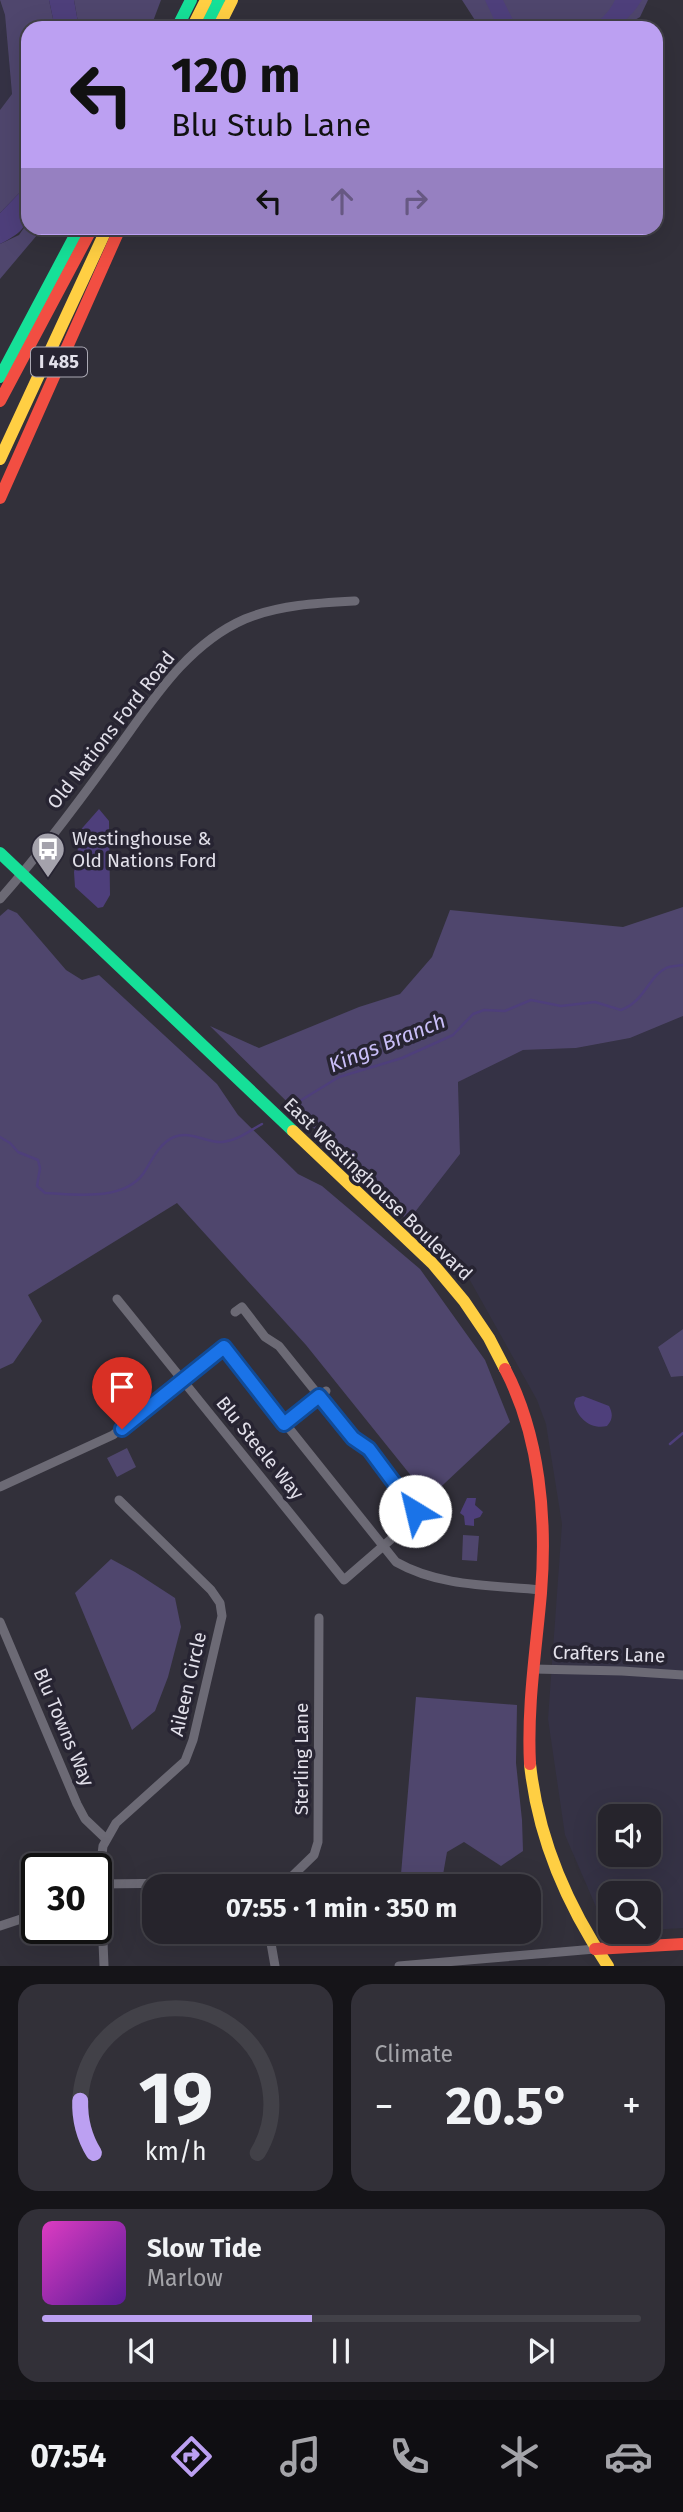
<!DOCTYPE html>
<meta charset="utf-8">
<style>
:root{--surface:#26242c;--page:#323038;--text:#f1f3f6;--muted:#a4a4a9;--line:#424148;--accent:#bca0f2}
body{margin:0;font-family:"Fira Sans",sans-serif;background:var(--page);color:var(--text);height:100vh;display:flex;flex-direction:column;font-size:26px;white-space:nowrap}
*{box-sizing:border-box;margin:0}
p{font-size:23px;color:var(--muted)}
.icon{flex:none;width:38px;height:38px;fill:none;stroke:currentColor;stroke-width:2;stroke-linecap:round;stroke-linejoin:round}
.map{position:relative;height:1966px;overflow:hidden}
.side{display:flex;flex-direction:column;gap:18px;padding:18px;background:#151418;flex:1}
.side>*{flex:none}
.guide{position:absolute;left:21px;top:21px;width:642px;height:214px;border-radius:21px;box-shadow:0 7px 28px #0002,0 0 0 2px var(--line);background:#bca0f2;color:#111;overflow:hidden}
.controls{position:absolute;left:598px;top:1804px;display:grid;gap:14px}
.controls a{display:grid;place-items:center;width:63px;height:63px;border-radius:14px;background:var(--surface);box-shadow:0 7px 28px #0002,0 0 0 2px var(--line);font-size:35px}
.speed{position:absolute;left:21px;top:1853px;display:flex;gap:14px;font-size:35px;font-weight:700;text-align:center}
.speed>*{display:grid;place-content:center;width:91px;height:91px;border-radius:50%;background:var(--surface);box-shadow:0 7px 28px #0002,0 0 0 2px var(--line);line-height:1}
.speed .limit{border:4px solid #111;border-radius:10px;background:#fff;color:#111}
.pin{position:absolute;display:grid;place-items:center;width:60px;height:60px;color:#fff;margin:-72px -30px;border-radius:50% 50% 50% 0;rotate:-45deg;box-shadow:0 0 7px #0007}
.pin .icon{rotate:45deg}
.me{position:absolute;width:77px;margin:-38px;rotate:324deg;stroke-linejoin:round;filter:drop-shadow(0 0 5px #0008)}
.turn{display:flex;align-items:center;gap:24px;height:147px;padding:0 35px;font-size:32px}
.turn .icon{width:91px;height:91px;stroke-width:2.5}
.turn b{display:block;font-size:49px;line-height:60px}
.lanes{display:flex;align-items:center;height:66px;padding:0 35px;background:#0003;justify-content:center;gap:35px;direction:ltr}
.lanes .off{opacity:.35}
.big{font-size:52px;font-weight:700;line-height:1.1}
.side .tile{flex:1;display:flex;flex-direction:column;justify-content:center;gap:10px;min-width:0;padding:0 24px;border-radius:21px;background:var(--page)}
.side .dial{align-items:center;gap:0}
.dial svg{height:182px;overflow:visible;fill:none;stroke:var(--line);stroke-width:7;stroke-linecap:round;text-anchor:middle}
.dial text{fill:var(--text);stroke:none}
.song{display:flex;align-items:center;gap:21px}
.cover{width:84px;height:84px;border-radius:10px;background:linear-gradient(135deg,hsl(310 70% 55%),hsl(270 70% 35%))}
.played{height:7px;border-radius:4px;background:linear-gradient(90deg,var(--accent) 45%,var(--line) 45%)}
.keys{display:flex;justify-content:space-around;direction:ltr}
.heat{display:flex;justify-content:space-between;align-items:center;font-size:38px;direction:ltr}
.side .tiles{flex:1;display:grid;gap:18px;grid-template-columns:1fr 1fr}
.tile:last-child{grid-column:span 2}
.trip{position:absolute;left:142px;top:1874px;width:399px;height:70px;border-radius:21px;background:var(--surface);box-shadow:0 7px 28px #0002,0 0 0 2px var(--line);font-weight:700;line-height:70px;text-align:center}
.tabs{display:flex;height:112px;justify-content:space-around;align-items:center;background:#0f0e12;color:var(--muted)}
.tabs .icon{width:49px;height:49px}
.tabs .active{color:var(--accent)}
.tabs b{font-size:32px;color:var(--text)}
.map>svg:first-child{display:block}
.built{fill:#353245;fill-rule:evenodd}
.green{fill:#4f466d}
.water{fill:#4e3f7b}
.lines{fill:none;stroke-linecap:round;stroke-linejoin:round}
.stream{stroke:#4e3f7b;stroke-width:2.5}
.street{stroke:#6c6a75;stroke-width:9}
.fast{stroke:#16e098;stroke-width:12}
.slow{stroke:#ffcf43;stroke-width:12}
.jam{stroke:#f24e42;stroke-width:12}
.route-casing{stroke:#114b97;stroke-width:18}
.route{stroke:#1a73e8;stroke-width:12}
.labels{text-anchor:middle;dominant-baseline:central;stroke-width:7;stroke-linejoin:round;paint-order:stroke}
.shield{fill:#272432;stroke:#aaa8b3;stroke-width:2}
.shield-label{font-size:18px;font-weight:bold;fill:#e2e0ea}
.street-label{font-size:19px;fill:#e2e0ea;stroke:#272432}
.poi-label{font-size:19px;fill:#e2e0ea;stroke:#272432;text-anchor:start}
.water-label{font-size:21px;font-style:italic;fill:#c9bef8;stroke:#272432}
</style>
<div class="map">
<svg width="683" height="1966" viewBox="0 0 683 1966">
<rect width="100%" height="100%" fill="#32303a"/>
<!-- built -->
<path class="built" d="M0 1 5 15 12 94 0 110Z
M683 1016V1329L658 1347 671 1377 683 1376V1928L649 1930V1894H611V1928L603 1923 565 1835 548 1719 562 1524 546 1424 537 1400 467 1275 408 1221 460 1154 458 1082 523 1050 576 1048 630 1038ZM611 1816H649V1855H611Z"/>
<!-- green -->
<path class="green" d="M0 0H49L55 28H28V184L0 213V110L12 94 5 15Z
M74 0H161L152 24 146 28H79Z
M462 0H648L640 17 621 28H480Z
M28 222V228H43L0 279V244L19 235Z
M683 907V1016L630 1038 576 1048 523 1050 458 1082 460 1154 408 1221 210 1026 259 1048 359 1007 400 994 432 957 450 910 623 927Z
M8 909 17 913 66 970 82 980 99 975 217 1084 238 1115 298 1174 322 1186 420 1269 485 1360 510 1422 429 1498 306 1345 177 1203 28 1295 42 1321 13 1363 0 1369V916Z
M683 1329V1376L671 1377 658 1347Z
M127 1448 136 1467 117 1477 107 1458Z
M463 1535 479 1536 477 1561 462 1560Z
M111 1559 135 1572 175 1598 181 1627 168 1677 155 1711 132 1730 75 1593Z
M416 1697 517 1705 516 1763 522 1820 523 1851 501 1866 464 1842 447 1852 441 1886H400Z"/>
<!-- water -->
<path class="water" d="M49 0H74L79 28H55Z
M485 0H503L517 28H498Z
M615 0H642C625 26 616 28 586 28 599 22 609 13 615 0Z
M28 184C28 219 34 227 0 244V213Z
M99 809 109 821 110 895 103 907 98 908 75 887 74 872 78 855 77 834Z
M583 1396 609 1406C613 1414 613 1419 607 1426 591 1430 577 1418 574 1403L576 1398Z
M467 1498H476L475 1505 483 1512 480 1517 474 1519V1526L465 1525 464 1516 460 1513Z"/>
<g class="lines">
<!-- stream -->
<path class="stream" d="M290 1107 339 1077 402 1058 453 1035 473 1014 484 1010 505 1011 531 1000 561 1006 595 1002 621 1010C646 1000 648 977 666 968 670 966 678 966 683 965
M0 1137 10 1143 18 1152 38 1160 40 1168 37 1186 45 1193C74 1194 122 1202 143 1174 151 1162 159 1143 174 1137 190 1130 206 1143 222 1142 237 1141 249 1131 262 1124
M670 1444 683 1433"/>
<!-- street -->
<path class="street" d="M0 899C39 855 75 807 109 760 148 708 183 646 245 619 279 605 318 603 355 601
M117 1299 344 1580 412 1521 415 1514 414 1506 369 1449 353 1438 279 1346 265 1337 242 1307 235 1312
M284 1424 326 1391
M0 1487 113 1435 224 1347 396 1562C440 1587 492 1585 541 1590
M0 1622 77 1804 85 1819 106 1839
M533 1669 622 1671 683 1675
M101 1884 182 1883 227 1886
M282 1886 314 1855 318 1842 319 1618
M0 1926 24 1918H37
M269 1932 275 1966
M104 1966 100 1870 103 1846 116 1823 185 1761 193 1740 222 1616 220 1603 211 1590 119 1500
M399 1966 595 1949"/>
<!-- fast -->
<path class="fast" d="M177 28 191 0
M205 28 219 0
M0 377 79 228
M0 853 293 1131"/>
<!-- slow -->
<path class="slow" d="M192 28 206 0
M218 28 232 0
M0 459 107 228
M293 1131 433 1264 464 1301 489 1338 505 1369
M530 1764C538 1839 566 1904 608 1966"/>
<!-- jam -->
<path class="jam" d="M0 401 92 228
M0 498 120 228
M505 1369C540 1436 547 1519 541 1593 536 1651 527 1706 530 1764
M595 1949 683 1944"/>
</g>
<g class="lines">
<!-- route casing -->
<g class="route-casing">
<path id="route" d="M122 1429 224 1347 284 1424 319 1396 353 1438 369 1449 415 1511"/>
</g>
<!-- route -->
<use href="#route" class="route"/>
</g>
<!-- icons -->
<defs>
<g id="bus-pin" transform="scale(1.75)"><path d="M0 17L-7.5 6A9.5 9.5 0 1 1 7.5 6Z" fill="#a4a2ac" stroke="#272432"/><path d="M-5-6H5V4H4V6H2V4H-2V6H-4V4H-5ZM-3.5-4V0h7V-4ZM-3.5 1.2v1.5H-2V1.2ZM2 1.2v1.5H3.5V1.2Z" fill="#fff"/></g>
</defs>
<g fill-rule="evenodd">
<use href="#bus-pin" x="48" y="849"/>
</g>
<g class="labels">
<!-- shield labels -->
<rect class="shield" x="31" y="347.5" width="56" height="29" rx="5"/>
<g class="shield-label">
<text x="59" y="362">I 485</text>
</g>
<!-- street labels -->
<g class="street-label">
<text transform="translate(111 730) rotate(-52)">Old Nations Ford Road</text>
<text transform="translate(378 1189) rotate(44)">East Westinghouse Boulevard</text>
<text transform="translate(260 1448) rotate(51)">Blu Steele Way</text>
<text transform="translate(609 1654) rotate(2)">Crafters Lane</text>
<text transform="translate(188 1684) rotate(-77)">Aileen Circle</text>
<text transform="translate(64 1727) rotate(67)">Blu Towns Way</text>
<text transform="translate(301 1759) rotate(-90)">Sterling Lane</text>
</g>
<!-- poi labels -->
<g class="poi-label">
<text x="72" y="838">Westinghouse &amp;<tspan x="72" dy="22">Old Nations Ford</tspan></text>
</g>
<!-- water labels -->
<g class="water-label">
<text transform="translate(387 1043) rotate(-22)">Kings Branch</text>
</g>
</g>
</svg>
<div class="controls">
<a><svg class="icon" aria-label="sound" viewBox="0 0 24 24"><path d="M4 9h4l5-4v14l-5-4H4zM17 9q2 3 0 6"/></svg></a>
<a><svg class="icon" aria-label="search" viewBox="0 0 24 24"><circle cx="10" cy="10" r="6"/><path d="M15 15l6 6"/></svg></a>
</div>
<div class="speed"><div class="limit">30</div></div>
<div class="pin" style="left:122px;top:1429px;background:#d93025"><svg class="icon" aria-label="arrive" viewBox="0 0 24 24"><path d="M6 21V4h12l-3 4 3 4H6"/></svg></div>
<svg class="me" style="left:415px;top:1511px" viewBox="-20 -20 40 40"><circle r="19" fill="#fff"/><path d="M0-13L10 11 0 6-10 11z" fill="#1a73e8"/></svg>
<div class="trip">07:55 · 1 min · 350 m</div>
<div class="guide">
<div class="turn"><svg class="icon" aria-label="left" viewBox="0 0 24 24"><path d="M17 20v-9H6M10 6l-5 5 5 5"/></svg><div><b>120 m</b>Blu Stub Lane</div></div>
<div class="lanes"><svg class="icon" aria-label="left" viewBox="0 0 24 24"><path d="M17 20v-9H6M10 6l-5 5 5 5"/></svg><svg class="icon off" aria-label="ahead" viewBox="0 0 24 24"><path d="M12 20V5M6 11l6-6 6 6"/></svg><svg class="icon off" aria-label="right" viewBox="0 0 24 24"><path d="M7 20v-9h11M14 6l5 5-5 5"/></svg></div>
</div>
</div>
<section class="side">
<div class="tiles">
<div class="tile dial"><svg viewBox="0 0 100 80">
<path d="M14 69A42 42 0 1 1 86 69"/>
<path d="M14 69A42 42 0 0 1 8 46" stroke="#bca0f2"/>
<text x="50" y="56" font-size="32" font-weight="700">19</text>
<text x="50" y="72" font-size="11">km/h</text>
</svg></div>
<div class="tile"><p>Climate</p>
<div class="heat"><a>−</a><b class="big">20.5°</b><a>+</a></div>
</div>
<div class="tile">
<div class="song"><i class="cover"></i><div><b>Slow Tide</b><p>Marlow</p></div></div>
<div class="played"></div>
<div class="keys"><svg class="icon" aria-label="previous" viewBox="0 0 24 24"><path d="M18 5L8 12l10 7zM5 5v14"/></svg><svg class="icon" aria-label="pause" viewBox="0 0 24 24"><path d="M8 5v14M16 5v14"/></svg><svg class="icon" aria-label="next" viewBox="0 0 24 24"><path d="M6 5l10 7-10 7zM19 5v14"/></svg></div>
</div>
</div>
</section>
<nav class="tabs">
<b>07:54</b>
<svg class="icon active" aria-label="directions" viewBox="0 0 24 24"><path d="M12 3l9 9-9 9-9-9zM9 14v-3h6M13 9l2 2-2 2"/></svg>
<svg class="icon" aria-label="music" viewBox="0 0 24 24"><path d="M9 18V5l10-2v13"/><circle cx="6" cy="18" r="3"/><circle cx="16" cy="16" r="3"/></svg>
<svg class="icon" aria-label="phone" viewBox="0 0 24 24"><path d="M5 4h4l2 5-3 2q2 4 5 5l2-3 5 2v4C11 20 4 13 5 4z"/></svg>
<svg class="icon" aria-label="climate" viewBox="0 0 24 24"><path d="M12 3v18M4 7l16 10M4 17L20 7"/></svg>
<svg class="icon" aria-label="car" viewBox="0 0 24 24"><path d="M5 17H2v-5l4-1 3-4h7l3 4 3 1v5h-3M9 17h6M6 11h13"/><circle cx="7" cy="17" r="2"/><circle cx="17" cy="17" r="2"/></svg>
</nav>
